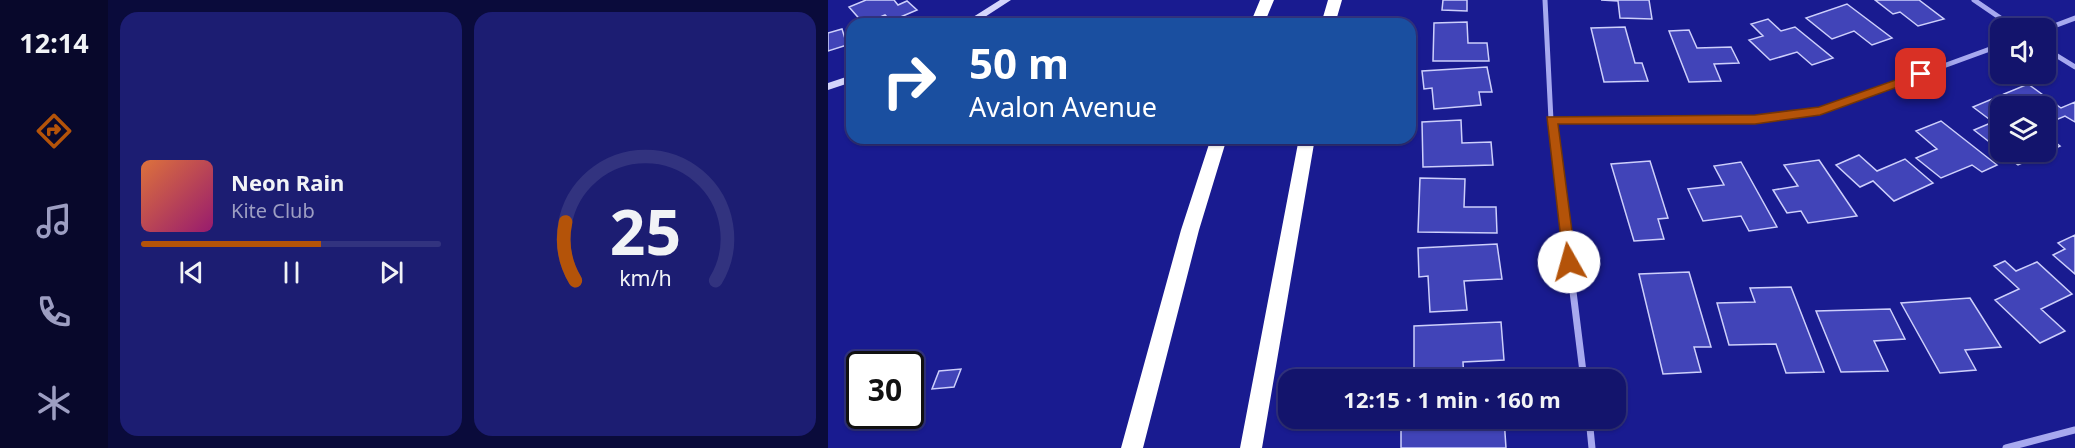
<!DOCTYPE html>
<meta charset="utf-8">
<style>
:root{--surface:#13146c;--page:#1c1d72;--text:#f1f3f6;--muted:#9d9ec2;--line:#32337f;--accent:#b45309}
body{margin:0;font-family:"Noto Sans",sans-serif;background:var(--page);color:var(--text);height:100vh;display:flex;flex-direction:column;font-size:22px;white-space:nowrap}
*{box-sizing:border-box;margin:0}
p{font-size:20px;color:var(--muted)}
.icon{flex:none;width:33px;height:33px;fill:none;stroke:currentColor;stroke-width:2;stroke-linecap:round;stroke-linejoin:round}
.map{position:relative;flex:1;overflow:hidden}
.drawer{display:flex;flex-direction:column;gap:12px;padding:12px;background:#0a0b3b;width:720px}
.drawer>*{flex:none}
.banner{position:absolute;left:18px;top:18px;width:570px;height:126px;border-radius:18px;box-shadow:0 2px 4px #0004,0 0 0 2px var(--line);background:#1a4fa0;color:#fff;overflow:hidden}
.fabs{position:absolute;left:1162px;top:18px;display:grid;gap:12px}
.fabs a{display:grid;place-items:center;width:66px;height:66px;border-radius:12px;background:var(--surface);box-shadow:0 2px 4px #0004,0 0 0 2px var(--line);font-size:30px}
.speed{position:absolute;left:18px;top:351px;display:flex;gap:12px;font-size:30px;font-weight:700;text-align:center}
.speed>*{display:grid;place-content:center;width:78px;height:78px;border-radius:50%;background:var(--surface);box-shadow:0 2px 4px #0004,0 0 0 2px var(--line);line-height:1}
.speed .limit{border:3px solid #111;border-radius:9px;background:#fff;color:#111}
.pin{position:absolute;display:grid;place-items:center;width:51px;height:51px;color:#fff;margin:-26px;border-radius:12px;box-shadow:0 3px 9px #0006}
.me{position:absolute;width:66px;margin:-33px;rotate:353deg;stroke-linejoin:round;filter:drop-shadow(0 0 4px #0008)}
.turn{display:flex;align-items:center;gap:21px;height:126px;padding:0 24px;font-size:27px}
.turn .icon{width:78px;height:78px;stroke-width:2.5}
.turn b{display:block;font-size:42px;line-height:51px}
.drawer .widget{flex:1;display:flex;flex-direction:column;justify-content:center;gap:9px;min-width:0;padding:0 21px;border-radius:18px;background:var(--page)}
.drawer .dial{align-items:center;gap:0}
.dial svg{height:156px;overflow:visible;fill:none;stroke:var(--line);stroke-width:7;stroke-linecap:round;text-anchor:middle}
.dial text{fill:var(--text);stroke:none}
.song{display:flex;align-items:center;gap:18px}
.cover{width:72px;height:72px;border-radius:9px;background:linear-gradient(135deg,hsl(20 70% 55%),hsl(320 70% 35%))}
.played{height:6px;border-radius:3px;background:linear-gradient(90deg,var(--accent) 60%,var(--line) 60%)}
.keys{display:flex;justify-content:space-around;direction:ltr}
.drawer .tiles{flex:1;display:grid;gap:12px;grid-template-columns:repeat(2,1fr)}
.trip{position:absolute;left:450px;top:369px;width:348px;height:60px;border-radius:18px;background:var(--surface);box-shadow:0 2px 4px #0004,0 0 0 2px var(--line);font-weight:700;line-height:60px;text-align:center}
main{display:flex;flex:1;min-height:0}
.dock{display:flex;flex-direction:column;width:108px;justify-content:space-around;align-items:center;background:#08082b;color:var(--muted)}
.dock .icon{width:42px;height:42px}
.dock .active{color:var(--accent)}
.dock b{font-size:27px;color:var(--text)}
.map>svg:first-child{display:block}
.building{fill:#4144b8;stroke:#cdcffb;stroke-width:1.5}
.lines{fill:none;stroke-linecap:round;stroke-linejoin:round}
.street-far1{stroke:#a7a9ef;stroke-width:5}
.street{stroke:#a7a9ef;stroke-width:7}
.secondary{fill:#d4d5fb;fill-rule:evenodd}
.highway{fill:#fff;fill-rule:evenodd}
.route{fill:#b45309;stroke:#753606;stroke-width:1.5}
</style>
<main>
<nav class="dock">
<b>12:14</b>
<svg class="icon active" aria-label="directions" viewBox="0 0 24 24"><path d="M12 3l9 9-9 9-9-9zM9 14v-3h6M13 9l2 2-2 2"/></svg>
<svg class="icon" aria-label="music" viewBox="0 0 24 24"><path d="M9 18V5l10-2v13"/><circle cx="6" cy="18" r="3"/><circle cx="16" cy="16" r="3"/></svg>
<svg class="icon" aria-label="phone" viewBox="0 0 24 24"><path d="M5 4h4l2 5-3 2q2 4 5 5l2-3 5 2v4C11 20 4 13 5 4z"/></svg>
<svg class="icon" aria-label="climate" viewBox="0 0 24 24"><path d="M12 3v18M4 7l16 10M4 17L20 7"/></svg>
</nav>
<section class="drawer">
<div class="tiles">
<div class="widget">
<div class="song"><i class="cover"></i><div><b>Neon Rain</b><p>Kite Club</p></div></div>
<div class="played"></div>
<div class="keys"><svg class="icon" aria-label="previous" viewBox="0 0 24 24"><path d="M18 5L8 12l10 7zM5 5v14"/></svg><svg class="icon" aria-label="pause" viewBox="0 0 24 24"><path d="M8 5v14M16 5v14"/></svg><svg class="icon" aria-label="next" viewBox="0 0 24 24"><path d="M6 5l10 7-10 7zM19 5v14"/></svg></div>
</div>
<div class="widget dial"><svg viewBox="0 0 100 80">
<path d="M14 69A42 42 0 1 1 86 69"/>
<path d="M14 69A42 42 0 0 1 9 39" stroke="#b45309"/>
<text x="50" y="56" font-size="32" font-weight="700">25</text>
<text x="50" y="72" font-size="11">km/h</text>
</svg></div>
</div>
</section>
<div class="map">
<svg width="1247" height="448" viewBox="0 0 1247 448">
<rect width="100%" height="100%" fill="#191b90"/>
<!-- building -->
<path class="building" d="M38 0H66L70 5 79 1 89 10 63 21 57 15 36 24 21 7Z
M615 0H639V11L614 10Z
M773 0H821L824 19 792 18 790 1Z
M1047 0H1091L1116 19 1090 26 1072 12 1065 14Z
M1019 4 1064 38 1044 45 1026 31 1004 39 978 18Z
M940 19 953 31 967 27 1005 58 984 65 969 52 942 60 921 40 935 36 923 24Z
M639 22 640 43H659L661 61H605L606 23Z
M797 27 807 63H814L820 81 776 82 763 28Z
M14 29 19 45 0 51V33Z
M861 30 869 48 903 47 911 63 886 64 893 81 861 82 841 31Z
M659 67 664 92H651L653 105 606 109 604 88 596 89 594 71Z
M1200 84 1233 108 1247 102V122L1237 116 1218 124V106H1192L1176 94Z
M1164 99 1174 106 1173 151 1146 130 1165 122 1145 107Z
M633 120 634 143 663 142 665 165 595 167 594 122Z
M1113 121 1169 165 1154 172 1144 165 1113 178 1088 158 1109 149 1088 131Z
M1218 135 1232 146 1190 165 1173 152H1218Z
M1031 155 1049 171 1077 159 1105 183 1066 201 1045 181 1032 187 1008 165Z
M991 160 1029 216 980 223 973 211 959 213 945 190 970 186 956 165Z
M822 161 840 218 830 219 836 239 806 241 783 164Z
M913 162 949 227 921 231 913 216 875 221 860 189 896 185 886 166Z
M592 178 637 179 636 207H668L669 233 590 232Z
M1247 235V274L1225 255 1237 249 1230 243Z
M669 244 674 279 636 281 639 310 602 312 600 276 591 277 590 248Z
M1177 261 1188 271 1209 262 1244 294 1213 309 1237 331 1212 343 1167 300 1191 289 1166 266Z
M861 272 883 347H866L873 372 835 374 811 274Z
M963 287 996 372 958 373 948 344 901 345 889 303 927 302 922 288Z
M1142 298 1173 347 1137 350 1148 370 1112 373 1073 303Z
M1062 309 1077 339 1046 341 1060 371 1013 372 988 311Z
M673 322 676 360 635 362 636 380H586V326Z
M133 369 126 387 104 389 111 371Z
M573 418H676L678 448H573Z"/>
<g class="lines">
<!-- street-far1 -->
<path class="street-far1" d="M717 0 723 120 733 197
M1146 0 1187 28
M1218 29 1247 18
M1218 49 1247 67
M723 120H927L992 111 1173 45"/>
<!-- street -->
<path class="street" d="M733 195 756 380
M761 418 764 448
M1178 448 1247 430"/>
<!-- secondary -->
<path class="secondary" d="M172 0H183L146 24H134Z
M24 75V82L0 90V83Z"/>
<!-- highway -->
<path class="highway" d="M432 0H446L436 24H422Z
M500 0H514L507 24H493Z
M383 138H399L371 230 315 448H293L353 230Z
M471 138H487L434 448H412Z"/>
</g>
<!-- route -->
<path class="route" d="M1093 71 1098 74 1097 77 992 115 927 124H730L748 262 746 266H736L719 117 927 115 991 107Z"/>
</svg>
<div class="fabs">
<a><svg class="icon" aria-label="sound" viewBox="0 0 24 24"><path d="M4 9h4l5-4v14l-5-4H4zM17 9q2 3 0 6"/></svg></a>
<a><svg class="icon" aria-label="layers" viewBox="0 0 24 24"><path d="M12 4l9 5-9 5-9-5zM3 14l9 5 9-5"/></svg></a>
</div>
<div class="speed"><div class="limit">30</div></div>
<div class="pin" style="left:1093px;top:74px;background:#d93025"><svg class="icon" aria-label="arrive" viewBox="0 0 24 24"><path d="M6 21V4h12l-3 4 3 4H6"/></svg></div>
<svg class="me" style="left:741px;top:262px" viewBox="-20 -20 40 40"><circle r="19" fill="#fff"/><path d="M0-13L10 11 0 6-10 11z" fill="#b45309"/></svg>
<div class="trip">12:15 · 1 min · 160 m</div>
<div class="banner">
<div class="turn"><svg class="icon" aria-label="right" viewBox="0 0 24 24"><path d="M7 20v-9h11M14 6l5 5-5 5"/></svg><div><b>50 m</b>Avalon Avenue</div></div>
</div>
</div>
</main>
